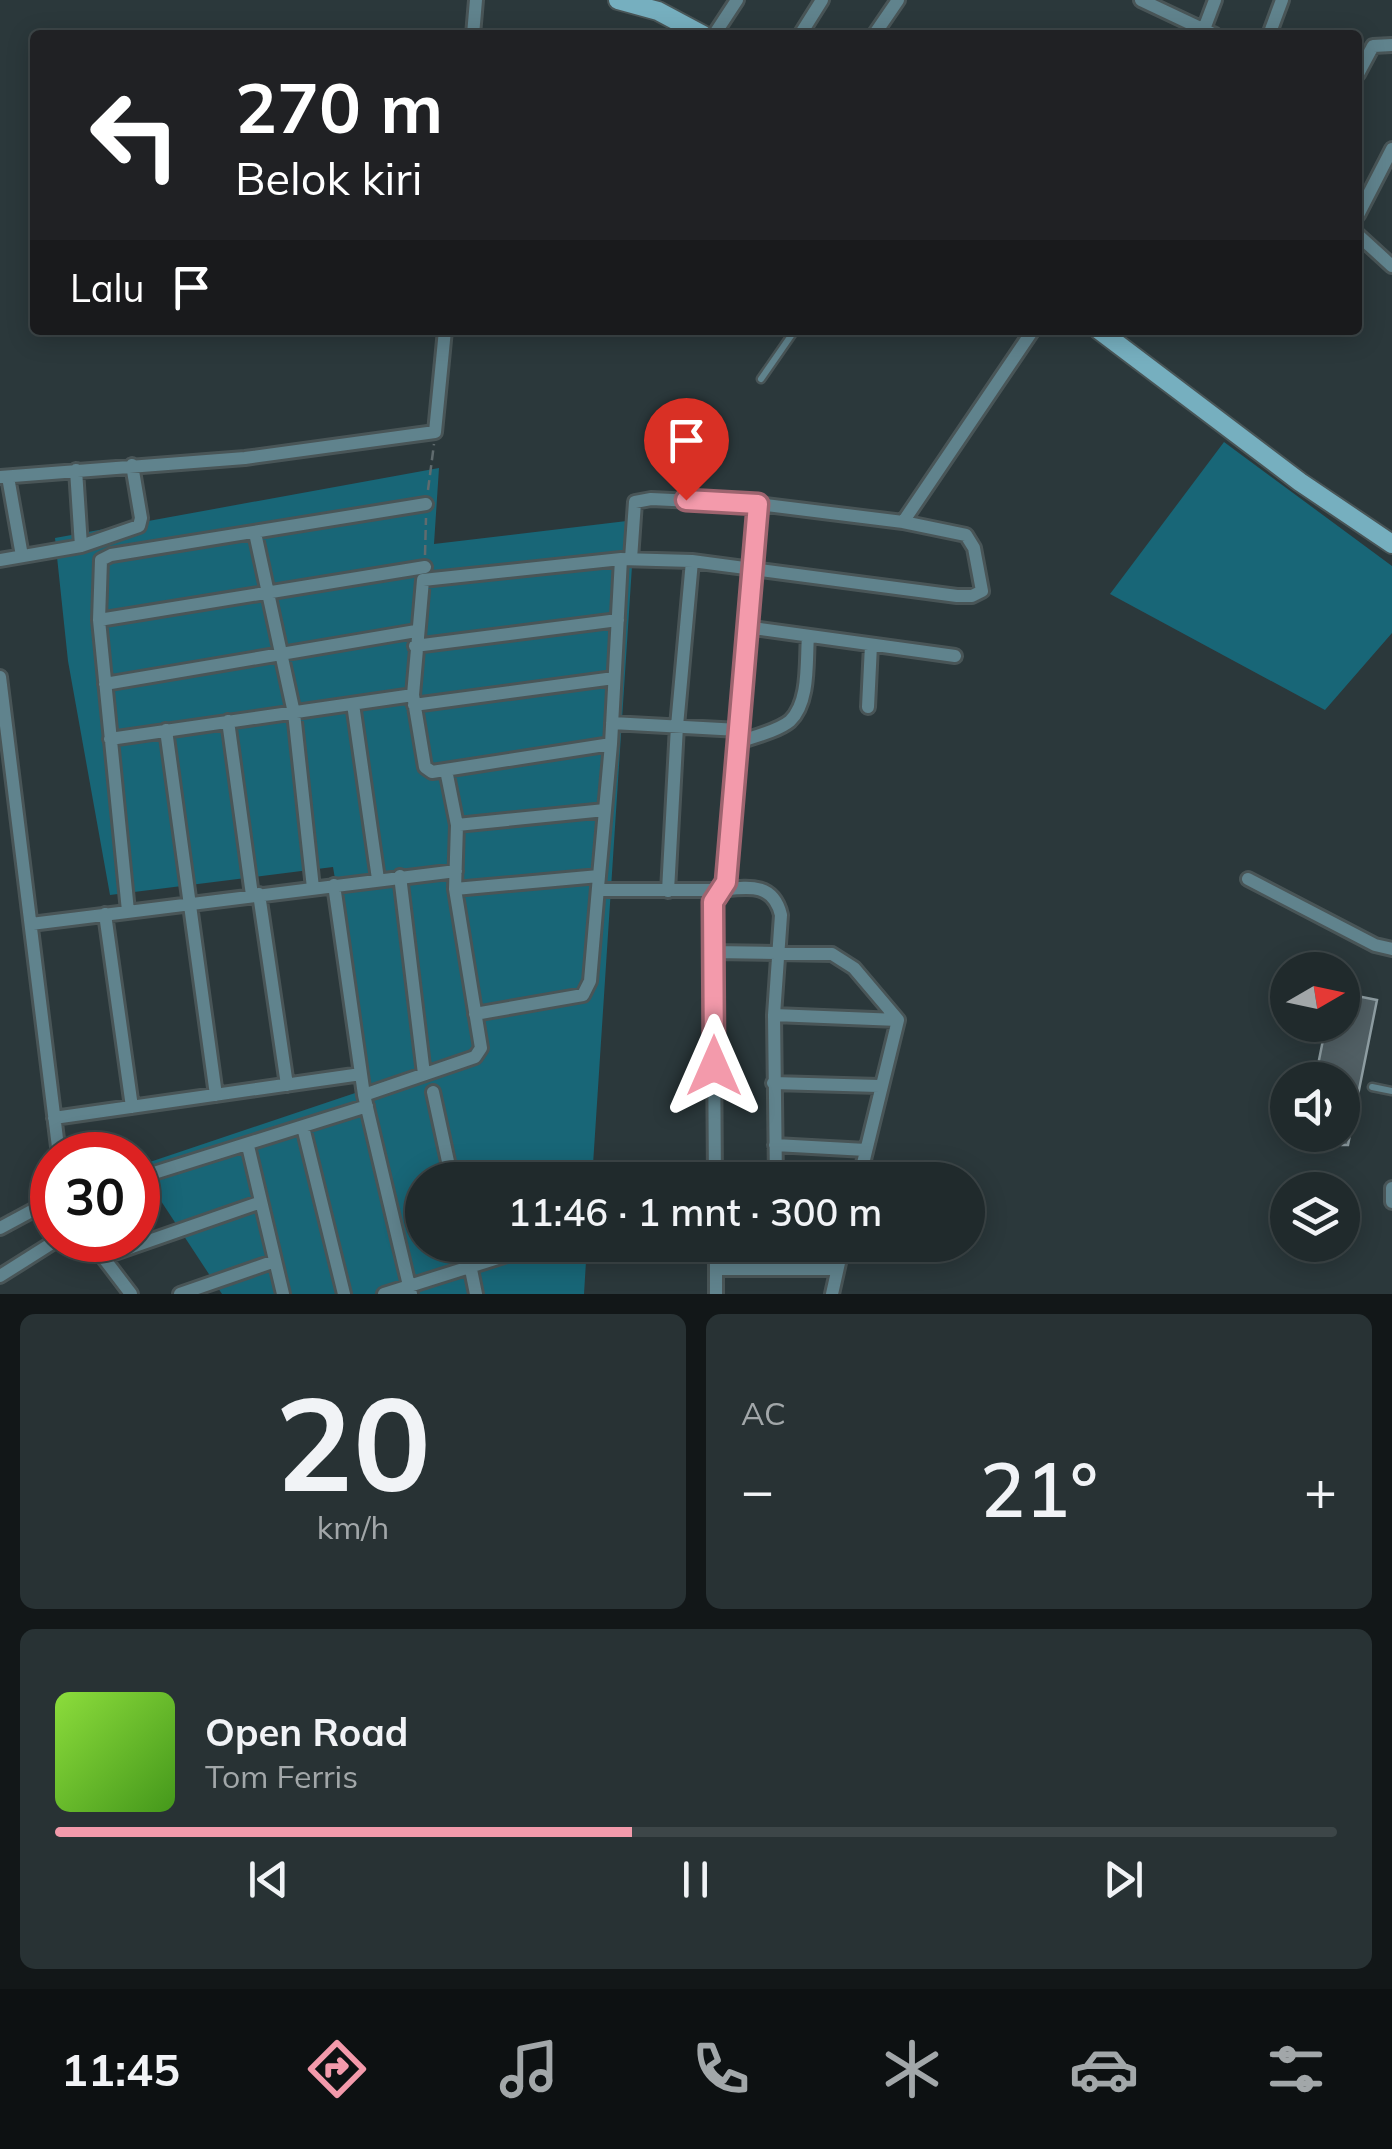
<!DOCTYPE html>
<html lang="id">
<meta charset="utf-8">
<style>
:root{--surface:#202a2c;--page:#283234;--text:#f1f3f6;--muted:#a2a7a9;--line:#3d4648;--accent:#f39aab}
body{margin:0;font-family:Mulish,sans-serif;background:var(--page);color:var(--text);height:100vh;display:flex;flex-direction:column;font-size:38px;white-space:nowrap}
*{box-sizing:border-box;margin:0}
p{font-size:32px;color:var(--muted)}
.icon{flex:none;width:55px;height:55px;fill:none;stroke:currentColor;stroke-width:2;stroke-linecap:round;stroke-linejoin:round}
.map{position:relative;height:1294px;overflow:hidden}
.sheet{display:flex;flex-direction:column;gap:20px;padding:20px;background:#121718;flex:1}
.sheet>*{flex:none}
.hud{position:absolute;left:30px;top:30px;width:1332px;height:305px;border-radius:10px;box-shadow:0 5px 25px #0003,0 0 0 2px var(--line);background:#202124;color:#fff;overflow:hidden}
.needle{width:65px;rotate:81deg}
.controls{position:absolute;left:1270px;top:952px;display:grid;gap:20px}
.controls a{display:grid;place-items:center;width:90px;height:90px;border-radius:50%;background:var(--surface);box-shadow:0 5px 25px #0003,0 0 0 2px var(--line);font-size:50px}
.speed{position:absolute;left:30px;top:1132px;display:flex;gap:20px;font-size:50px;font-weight:700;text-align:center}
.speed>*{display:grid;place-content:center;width:130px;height:130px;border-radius:50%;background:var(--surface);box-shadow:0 5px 25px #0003,0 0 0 2px var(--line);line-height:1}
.speed .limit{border:15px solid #d22;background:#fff;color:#111}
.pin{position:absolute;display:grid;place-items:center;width:85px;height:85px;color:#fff;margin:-102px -42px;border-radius:50% 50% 50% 0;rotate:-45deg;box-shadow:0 0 10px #0007}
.pin .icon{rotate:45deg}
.me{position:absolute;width:110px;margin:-55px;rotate:0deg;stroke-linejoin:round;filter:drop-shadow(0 0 8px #0008)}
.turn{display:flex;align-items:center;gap:35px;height:210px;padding:0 40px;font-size:45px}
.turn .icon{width:130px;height:130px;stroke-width:2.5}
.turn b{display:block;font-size:70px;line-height:85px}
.then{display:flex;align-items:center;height:95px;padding:0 40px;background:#0003;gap:20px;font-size:38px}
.big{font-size:75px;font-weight:600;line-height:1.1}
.sheet .widget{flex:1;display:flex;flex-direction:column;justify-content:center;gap:15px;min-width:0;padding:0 35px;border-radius:15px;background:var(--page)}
.sheet .dial{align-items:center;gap:0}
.dial b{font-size:130px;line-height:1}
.song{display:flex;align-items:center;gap:30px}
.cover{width:120px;height:120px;border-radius:15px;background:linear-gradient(135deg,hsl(90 70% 55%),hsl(100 70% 35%))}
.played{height:10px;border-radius:5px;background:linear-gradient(90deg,var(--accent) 45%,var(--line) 45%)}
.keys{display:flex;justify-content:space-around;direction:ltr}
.heat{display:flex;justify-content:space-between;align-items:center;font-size:55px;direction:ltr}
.sheet .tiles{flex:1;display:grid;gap:20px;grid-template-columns:1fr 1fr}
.widget:last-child{grid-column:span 2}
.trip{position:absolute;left:405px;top:1162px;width:580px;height:100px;border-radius:50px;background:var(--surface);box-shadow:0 5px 25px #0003,0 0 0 2px var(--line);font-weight:600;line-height:100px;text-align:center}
.menu{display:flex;height:160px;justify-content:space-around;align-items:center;background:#0d1112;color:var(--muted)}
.menu .icon{width:70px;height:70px}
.menu .current{color:var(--accent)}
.menu b{font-size:45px;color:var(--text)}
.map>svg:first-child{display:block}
.green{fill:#186677}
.building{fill:#515f64;stroke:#8e9da2;stroke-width:2.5}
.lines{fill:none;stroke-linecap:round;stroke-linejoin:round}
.lane-casing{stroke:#495557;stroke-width:11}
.street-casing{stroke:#495557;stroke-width:18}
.secondary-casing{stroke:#495557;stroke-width:22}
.path{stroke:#606b6e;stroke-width:2.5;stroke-dasharray:10 5;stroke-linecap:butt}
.lane{stroke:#60838d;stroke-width:6}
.street{stroke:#60838d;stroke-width:12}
.secondary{stroke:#76afbf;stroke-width:18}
.route-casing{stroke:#9e646f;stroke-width:25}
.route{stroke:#f39aab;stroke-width:18}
</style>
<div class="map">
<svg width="1392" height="1294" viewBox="0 0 1392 1294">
<rect width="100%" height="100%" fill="#2b383b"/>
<!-- green -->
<path class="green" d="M1224 442 1392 566V633L1325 710 1110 594Z
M439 468 434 544 635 520 592 1180H422V1245H587L584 1294H222L138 1166 370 1088 333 867 110 895 68 661 55 538Z"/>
<!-- building -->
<path class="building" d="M1342 993 1377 1000 1348 1145H1342V1080H1315L1326 1025H1342Z"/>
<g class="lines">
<!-- lane casing -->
<g class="lane-casing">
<path id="lane" d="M761 379 795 330
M1372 1087 1392 1091"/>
</g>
<!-- street casing -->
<g class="street-casing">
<path id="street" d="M1141 0 1215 35
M1204 29 1215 0
M473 35 476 0
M714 35 737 0
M800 35 822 0
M874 35 898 0
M1269 35 1282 0
M1358 74 1373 46 1392 45
M1358 215 1392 149
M1358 235 1392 266
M76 470 81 546
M0 477 245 458 435 432 445 330
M8 477 22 556
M903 522 1033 330
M255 533 294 713 313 888
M0 560 81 546 139 526 141 518 132 465
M99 620 425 567
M746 627 955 656
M415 646 618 620
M0 677 59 1155
M105 684 416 631
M353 704 378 879
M414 705 614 678
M868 707 871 645
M228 721 252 895
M612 723 739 730
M166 730 216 1095
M110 739 413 695
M738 742C753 737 778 731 790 721 810 702 806 661 808 636
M611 744 432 772 425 767 413 695 423 580 621 559
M457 825 605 810
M400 876 424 1074
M599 876 611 744 621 559 692 561 957 596H972L982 591 974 548 966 535 903 522 758 504 651 499 635 502 631 559
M1248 879 1375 945 1392 949
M334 885 364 1095 411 1294
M455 889 599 876 590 981 583 995 475 1014
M599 890H720L726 882 758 504
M668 891 677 726 692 561
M259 894 287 1085
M128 911 99 620 101 560 111 555 426 504
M105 914 132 1107
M31 924 456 871
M713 952 832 954 854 968 898 1020 859 1180
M774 1015 898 1020
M773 1083 879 1086
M433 1092 452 1180
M364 1095 475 1057 481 1048 455 889 457 825 446 770
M54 1118 361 1074
M303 1127 344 1294
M775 1145 866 1150
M248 1146 283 1294
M138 1178 367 1106
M715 1180 713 902 720 890C748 887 773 882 781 915L774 1015 776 1180
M1392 1188V1202
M0 1228 52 1200
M90 1240 131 1294
M466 1245 476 1294
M716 1245V1294
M103 1257 261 1202
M777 1268 778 1245
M716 1269H837
M0 1276 57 1240
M180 1294 275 1261
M384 1294 539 1245
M832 1294 843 1245"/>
</g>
<!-- secondary casing -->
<g class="secondary-casing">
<path id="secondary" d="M618 0 658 11 703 35
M1099 330 1300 482 1392 544"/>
</g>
<!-- path -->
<path class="path" d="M428 490 434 444
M425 555 426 518"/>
<!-- lane -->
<use href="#lane" class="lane"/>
<!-- street -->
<use href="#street" class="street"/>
<!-- secondary -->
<use href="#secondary" class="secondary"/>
</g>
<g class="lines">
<!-- route casing -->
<g class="route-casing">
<path id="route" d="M686 500 758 504 726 882 713 902 714 1066"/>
</g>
<!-- route -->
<use href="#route" class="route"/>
</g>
</svg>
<div class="controls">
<a><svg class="needle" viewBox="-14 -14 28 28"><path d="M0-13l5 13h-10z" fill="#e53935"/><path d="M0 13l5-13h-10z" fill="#a2a7a9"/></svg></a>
<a><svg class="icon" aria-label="sound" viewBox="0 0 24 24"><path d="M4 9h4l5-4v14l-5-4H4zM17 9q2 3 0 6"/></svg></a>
<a><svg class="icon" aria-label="layers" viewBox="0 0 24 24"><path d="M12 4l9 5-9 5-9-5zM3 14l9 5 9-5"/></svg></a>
</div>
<div class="speed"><div class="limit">30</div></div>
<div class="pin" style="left:686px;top:500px;background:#d93025"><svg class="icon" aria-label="arrive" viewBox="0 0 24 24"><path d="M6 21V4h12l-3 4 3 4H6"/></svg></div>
<svg class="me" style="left:714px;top:1066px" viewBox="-20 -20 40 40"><path d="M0-17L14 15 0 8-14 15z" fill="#f39aab" stroke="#fff" stroke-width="4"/></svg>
<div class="trip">11:46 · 1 mnt · 300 m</div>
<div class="hud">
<div class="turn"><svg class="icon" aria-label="left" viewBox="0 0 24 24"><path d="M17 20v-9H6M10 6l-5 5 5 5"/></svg><div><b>270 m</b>Belok kiri</div></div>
<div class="then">Lalu<svg class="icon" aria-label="arrive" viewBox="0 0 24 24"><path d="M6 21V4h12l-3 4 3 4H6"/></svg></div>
</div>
</div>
<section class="sheet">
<div class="tiles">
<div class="widget dial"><b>20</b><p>km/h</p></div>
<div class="widget"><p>AC</p>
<div class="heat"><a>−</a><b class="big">21°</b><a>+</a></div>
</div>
<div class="widget">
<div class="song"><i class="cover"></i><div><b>Open Road</b><p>Tom Ferris</p></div></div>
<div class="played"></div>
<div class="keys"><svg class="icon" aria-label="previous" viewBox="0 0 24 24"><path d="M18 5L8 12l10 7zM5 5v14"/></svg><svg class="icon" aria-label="pause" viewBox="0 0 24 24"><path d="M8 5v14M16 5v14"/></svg><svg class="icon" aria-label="next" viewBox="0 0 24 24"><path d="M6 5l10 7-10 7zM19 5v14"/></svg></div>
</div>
</div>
</section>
<nav class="menu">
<b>11:45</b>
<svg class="icon current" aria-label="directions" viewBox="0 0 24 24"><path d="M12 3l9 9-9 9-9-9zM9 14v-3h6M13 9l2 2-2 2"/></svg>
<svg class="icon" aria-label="music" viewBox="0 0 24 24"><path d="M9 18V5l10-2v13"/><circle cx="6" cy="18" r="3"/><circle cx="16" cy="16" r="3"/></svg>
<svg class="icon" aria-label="phone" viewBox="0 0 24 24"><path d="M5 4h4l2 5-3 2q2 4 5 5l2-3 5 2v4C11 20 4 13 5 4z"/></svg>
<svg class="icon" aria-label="climate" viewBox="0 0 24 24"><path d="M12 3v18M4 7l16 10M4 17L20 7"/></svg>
<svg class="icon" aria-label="car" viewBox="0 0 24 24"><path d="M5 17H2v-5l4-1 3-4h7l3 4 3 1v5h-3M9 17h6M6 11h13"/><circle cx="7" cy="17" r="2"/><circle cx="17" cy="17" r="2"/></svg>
<svg class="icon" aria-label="filters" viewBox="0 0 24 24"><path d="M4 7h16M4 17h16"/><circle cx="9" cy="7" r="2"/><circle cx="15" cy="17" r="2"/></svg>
</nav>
